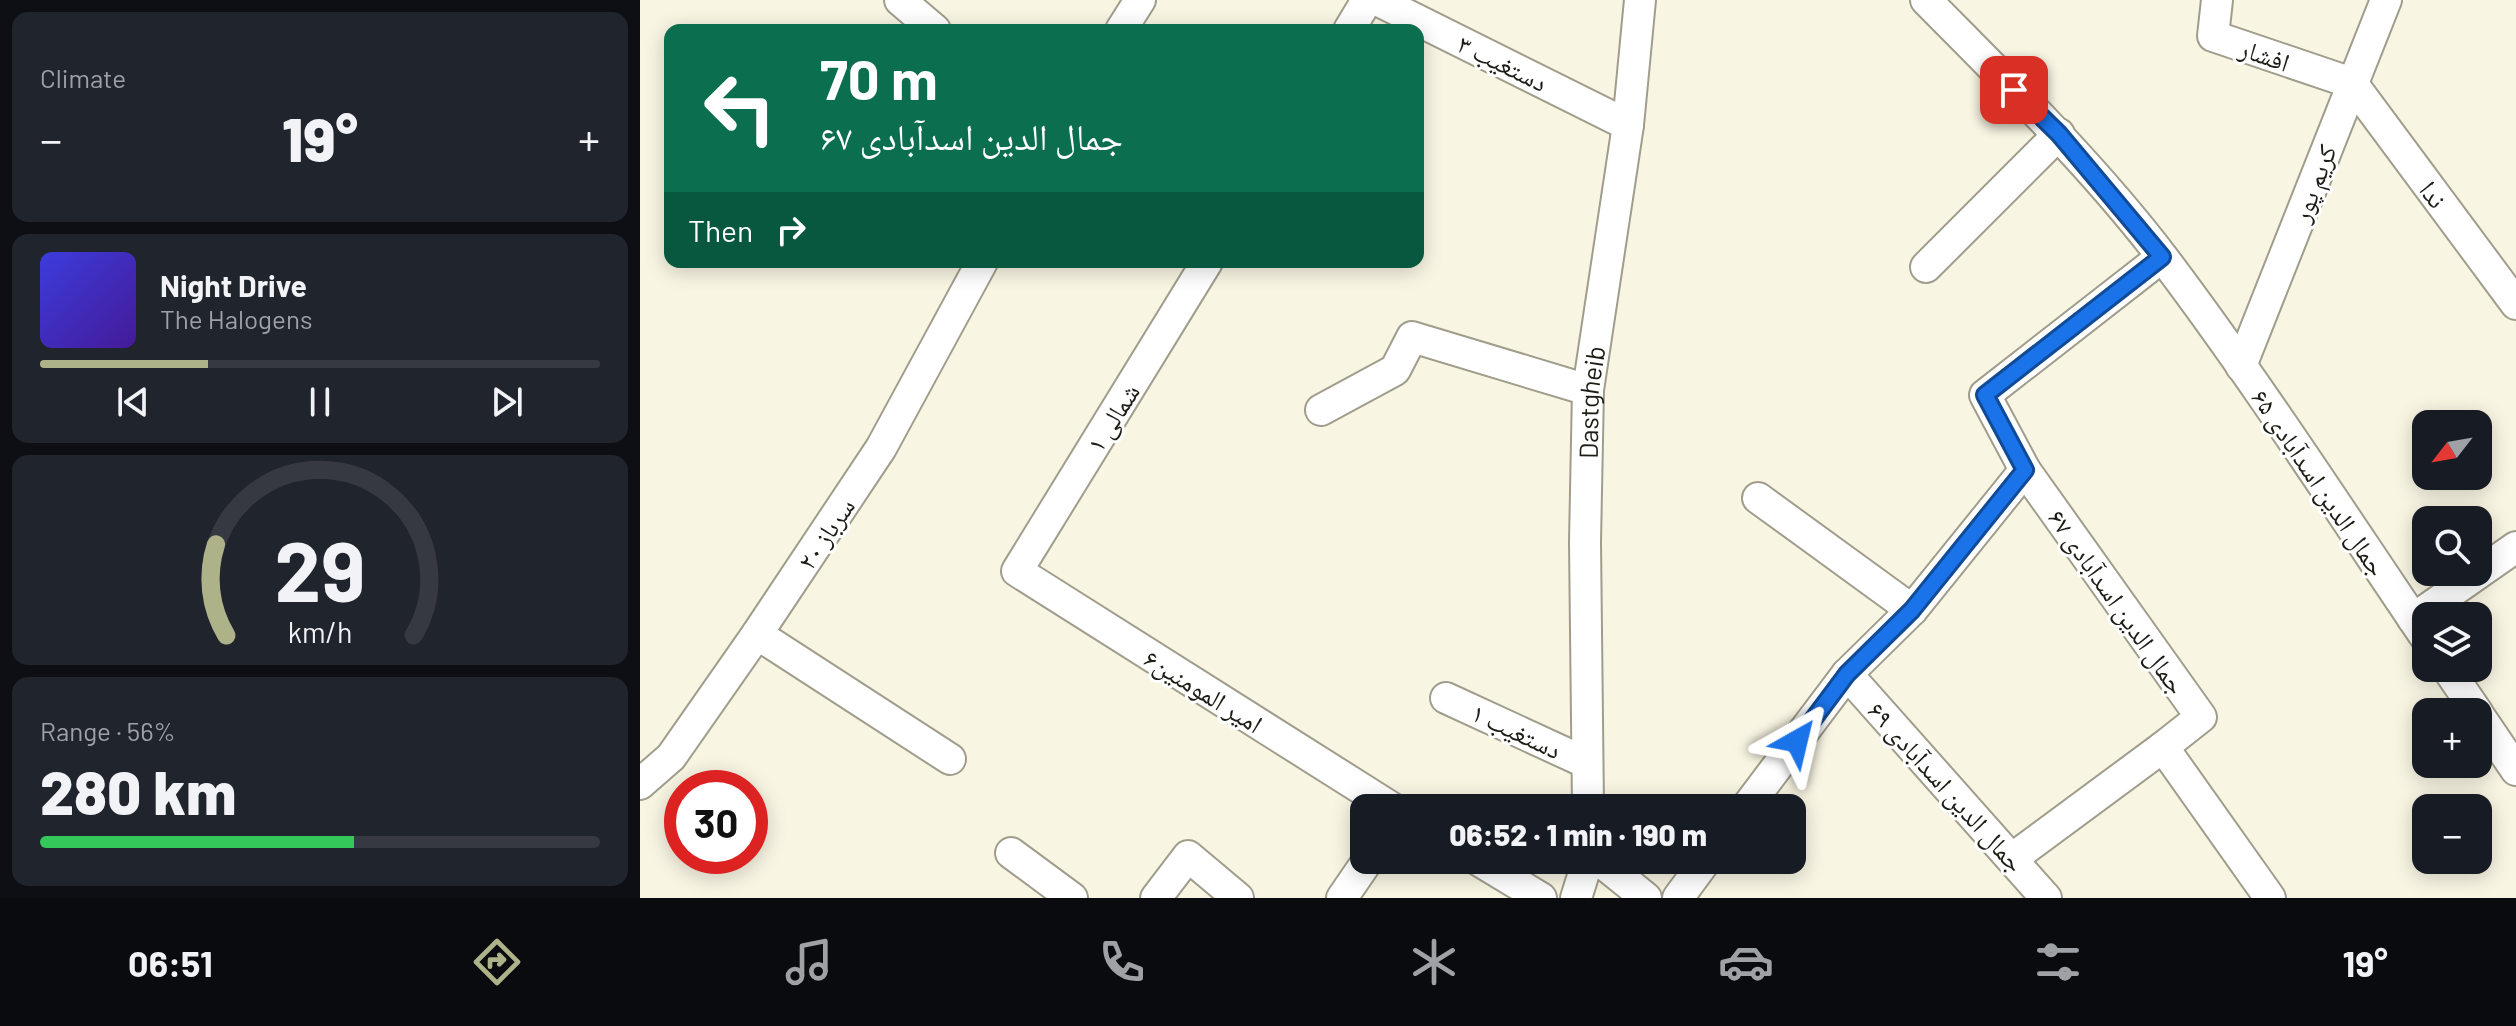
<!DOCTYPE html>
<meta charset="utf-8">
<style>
:root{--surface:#171b24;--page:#20242c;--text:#f1f3f6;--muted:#9ea1a6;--line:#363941;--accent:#adb288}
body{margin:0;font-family:Barlow,"Noto Naskh Arabic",sans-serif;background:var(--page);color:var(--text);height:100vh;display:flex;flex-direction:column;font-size:30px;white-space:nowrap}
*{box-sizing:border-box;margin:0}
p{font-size:26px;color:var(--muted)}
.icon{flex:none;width:44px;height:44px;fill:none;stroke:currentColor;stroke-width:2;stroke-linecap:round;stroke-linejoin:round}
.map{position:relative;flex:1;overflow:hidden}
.panel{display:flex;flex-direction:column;gap:12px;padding:12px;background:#0d0f14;width:640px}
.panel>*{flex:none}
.banner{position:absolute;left:24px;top:24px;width:760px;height:244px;border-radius:16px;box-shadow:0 4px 20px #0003;background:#0b6e4f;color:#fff;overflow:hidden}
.needle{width:52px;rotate:239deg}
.controls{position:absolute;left:1772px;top:410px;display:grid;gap:16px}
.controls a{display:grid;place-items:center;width:80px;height:80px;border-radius:16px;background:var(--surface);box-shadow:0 4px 20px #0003;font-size:40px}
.speed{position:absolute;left:24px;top:770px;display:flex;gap:16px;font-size:40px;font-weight:700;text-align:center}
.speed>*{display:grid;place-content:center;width:104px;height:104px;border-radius:50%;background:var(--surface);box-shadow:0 4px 20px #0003;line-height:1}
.speed .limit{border:12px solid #d22;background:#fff;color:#111}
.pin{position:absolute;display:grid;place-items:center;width:68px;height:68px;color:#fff;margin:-34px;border-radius:16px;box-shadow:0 4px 12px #0006}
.me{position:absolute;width:88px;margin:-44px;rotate:37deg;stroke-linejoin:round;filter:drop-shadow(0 0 6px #0008)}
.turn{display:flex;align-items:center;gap:28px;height:168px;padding:0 24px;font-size:36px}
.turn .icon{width:104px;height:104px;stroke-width:2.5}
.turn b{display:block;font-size:56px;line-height:68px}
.then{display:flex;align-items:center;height:76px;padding:0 24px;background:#0003;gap:16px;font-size:30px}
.big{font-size:60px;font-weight:800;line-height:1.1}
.panel .widget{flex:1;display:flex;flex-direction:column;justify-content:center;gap:12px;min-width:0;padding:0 28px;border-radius:16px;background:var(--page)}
.panel .dial{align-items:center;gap:0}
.dial svg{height:208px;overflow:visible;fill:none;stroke:var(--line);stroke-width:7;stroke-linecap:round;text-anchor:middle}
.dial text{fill:var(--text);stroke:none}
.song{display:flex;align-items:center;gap:24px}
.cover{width:96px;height:96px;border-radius:12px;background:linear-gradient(135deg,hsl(240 70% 55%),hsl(260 70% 35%))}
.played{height:8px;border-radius:4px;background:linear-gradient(90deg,var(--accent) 30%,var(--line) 30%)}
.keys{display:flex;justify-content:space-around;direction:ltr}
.heat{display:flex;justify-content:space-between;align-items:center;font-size:44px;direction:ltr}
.charge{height:12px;border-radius:6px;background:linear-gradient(90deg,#34c759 56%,var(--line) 0)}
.trip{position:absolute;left:710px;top:794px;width:456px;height:80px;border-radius:16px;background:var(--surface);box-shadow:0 4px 20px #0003;font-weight:800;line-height:80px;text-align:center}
.tabs{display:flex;height:128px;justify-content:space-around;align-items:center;background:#090b0e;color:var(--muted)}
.tabs .icon{width:56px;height:56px}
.tabs .selected{color:var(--accent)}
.tabs b{font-size:36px;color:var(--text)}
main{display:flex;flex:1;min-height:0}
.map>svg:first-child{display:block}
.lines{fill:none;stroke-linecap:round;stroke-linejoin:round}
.minor-casing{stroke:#a09d8c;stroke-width:34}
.minor{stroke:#fff;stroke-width:30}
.route-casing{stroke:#114b97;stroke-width:20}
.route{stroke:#1a73e8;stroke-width:14}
.labels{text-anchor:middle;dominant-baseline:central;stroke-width:6;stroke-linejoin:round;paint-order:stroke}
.street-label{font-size:26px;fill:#1d1c15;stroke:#fff}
</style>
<main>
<section class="panel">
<div class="widget"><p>Climate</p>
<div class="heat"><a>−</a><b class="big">19°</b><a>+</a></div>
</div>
<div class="widget">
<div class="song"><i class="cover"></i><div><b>Night Drive</b><p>The Halogens</p></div></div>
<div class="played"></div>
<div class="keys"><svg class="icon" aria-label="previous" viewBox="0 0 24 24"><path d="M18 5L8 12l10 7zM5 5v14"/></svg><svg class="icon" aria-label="pause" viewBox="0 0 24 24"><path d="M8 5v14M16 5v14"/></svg><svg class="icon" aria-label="next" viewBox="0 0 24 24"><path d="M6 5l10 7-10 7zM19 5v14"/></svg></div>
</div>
<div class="widget dial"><svg viewBox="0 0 100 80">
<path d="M14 69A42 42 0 1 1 86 69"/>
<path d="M14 69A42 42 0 0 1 10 34" stroke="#adb288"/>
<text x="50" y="56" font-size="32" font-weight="700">29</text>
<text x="50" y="72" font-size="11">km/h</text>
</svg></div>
<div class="widget"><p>Range · 56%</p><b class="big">280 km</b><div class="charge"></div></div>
</section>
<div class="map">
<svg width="1876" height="898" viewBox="0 0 1876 898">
<rect width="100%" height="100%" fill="#f9f5e3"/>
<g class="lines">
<!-- minor casing -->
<g class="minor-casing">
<g id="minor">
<path d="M260 0 295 30"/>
<path d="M737 0 988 125"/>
<path d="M1286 0C1368 83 1453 166 1524 259 1616 381 1700 511 1786 638"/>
<path d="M1577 0 1573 36 1712 83 1876 304"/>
<path d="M481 30 500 0"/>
<path d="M709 30 727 0"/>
<path d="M1522 257 1345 395 1385 470 1561 717 1523 747 1630 898"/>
<path d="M567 262 377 571 752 808"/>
<path d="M1286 267 1419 134"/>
<path d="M1601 366 1746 0"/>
<path d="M681 410 755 370 772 337 948 390"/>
<path d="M1118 498 1272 610"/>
<path d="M1773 619 1876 547"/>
<path d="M117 634 310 759"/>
<path d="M1807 668 1837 712"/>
<path d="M1207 674 1406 898"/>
<path d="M806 698 947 763"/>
<path d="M1838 714 1876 770"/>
<path d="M0 784 31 757 117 634 241 448 342 262"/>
<path id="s1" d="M948 808 945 542 948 390 988 125 1000 0"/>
<path d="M1106 808 1207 674 1272 610 1385 470"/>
<path d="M371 853 432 898"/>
<path d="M1373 858 1523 747"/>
<path d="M838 860 901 898"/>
<path d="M959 860 1006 898"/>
<path d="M516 898 548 856 598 898"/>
<path d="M702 898 728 860"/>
<path d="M936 898 948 860"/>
<path d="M1038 898 1066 860"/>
</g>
</g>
<!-- minor -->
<use href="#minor" class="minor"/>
</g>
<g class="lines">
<!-- route casing -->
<g class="route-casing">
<path id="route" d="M1157 741 1207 674 1272 610 1385 470 1345 395 1522 257 1419 134 1374 90"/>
</g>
<!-- route -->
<use href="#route" class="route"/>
</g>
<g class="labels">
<!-- street labels -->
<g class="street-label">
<text transform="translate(1625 54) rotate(19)">افشار</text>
<text transform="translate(863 62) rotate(26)">دستغیب ۳</text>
<text transform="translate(1673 183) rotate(-69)">کریم پور</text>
<text transform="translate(1794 194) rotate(53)">ندا</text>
<text stroke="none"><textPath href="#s1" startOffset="406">Dastgheib</textPath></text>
<text transform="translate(472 417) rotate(-58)">شمالی ۱</text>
<text transform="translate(1680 482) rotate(56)">جمال الدین اسدآبادی ۶۵</text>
<text transform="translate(185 533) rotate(-56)">سرباز ۲۰</text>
<text transform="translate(1478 601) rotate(55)">جمال الدین اسدآبادی ۶۷</text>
<text transform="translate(564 690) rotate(32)">امیر المومنین۶</text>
<text transform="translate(877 730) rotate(25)">دستغیب ۱</text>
<text transform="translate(1307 786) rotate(48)">جمال الدین اسدآبادی ۶۹</text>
</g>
</g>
</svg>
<div class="controls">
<a><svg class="needle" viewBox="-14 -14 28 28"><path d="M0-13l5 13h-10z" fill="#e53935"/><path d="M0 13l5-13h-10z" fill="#9ea1a6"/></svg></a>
<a><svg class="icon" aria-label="search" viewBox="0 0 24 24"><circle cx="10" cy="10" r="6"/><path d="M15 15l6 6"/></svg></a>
<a><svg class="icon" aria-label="layers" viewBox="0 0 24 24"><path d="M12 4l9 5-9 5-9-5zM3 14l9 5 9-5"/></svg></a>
<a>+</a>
<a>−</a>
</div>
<div class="speed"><div class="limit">30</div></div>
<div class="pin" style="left:1374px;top:90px;background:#d93025"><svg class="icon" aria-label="arrive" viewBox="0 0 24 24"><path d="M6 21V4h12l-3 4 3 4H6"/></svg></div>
<svg class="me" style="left:1157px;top:741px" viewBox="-20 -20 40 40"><path d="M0-17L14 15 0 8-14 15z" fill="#1a73e8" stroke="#fff" stroke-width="4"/></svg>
<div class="trip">06:52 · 1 min · 190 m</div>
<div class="banner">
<div class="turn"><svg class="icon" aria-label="left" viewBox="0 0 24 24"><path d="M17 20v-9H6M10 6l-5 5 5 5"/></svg><div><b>70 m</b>جمال الدین اسدآبادی ۶۷</div></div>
<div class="then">Then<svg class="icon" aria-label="right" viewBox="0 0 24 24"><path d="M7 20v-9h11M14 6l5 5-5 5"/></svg></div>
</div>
</div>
</main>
<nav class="tabs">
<b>06:51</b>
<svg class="icon selected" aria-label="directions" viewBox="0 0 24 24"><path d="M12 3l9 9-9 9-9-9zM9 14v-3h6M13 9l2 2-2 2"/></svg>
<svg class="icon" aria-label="music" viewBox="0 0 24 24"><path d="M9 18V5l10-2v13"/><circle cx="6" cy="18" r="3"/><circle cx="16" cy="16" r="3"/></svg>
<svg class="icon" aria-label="phone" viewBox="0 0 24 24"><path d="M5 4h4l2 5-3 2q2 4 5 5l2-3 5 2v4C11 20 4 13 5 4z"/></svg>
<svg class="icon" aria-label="climate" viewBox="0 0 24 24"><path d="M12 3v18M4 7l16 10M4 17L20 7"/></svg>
<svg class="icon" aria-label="car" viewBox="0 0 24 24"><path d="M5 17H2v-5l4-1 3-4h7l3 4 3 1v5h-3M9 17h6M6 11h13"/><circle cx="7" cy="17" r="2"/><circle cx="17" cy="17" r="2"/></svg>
<svg class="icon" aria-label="filters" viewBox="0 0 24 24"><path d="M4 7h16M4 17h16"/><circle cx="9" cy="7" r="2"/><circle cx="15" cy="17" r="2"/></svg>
<b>19°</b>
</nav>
